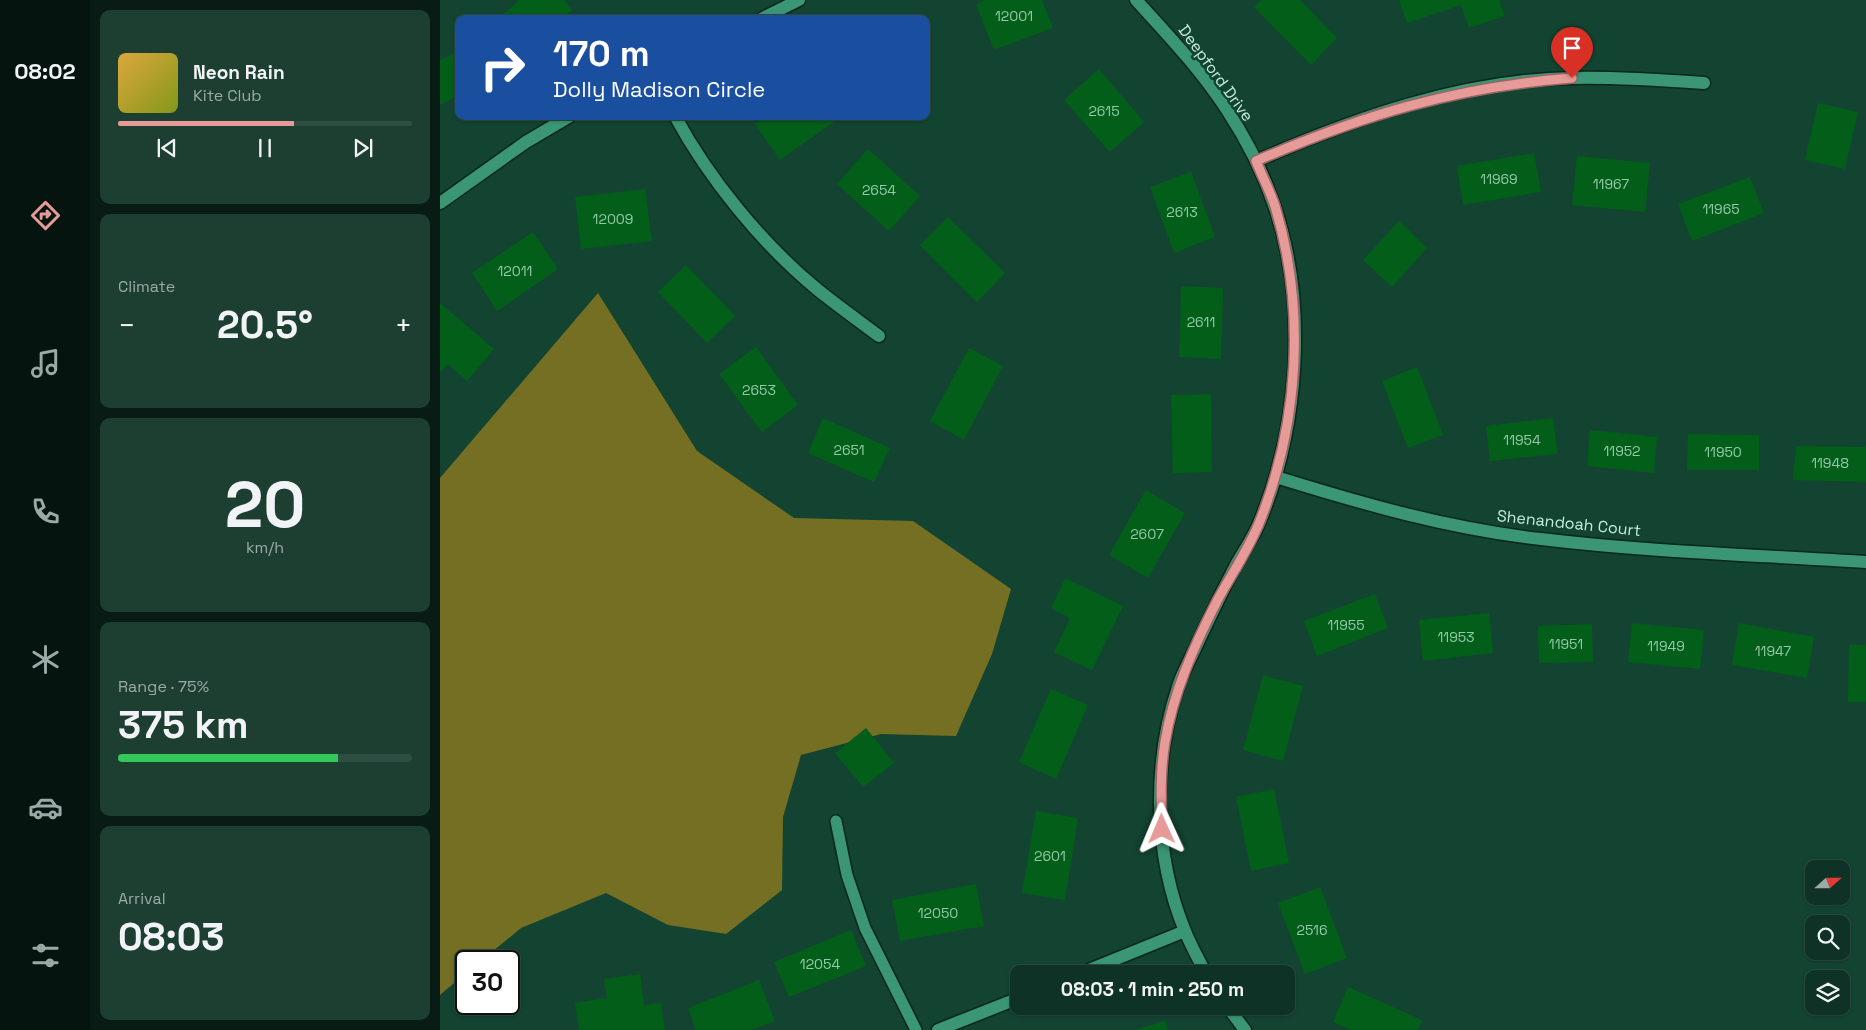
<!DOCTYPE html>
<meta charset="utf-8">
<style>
:root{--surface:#0e3326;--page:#1c3f32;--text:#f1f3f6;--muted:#9baaa7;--line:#2e4e43;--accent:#e69b98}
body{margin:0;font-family:"Space Grotesk",sans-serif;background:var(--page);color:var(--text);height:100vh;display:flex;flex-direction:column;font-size:19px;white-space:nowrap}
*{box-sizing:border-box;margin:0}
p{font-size:16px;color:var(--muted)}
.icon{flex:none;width:28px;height:28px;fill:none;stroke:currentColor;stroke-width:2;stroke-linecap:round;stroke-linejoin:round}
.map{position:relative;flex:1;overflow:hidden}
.sheet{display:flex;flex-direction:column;gap:10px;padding:10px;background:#081c15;width:350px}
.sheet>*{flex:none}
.banner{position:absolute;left:15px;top:15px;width:475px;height:105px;border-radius:10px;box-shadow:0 1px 4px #0004,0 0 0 1px var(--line);background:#1a4fa0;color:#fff;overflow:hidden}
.needle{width:32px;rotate:69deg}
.controls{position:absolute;left:1365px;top:860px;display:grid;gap:10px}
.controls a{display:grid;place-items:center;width:45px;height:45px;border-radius:10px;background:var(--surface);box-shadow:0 1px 4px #0004,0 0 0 1px var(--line);font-size:25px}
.speed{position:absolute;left:15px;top:950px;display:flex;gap:10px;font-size:25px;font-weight:700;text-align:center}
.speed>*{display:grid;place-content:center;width:65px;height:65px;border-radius:50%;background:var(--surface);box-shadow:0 1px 4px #0004,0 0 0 1px var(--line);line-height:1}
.speed .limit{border:2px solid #111;border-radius:8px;background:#fff;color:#111}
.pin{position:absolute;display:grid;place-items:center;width:42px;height:42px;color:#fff;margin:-51px -21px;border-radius:50% 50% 50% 0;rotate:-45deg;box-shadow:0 0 5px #0007}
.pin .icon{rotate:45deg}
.me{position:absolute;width:55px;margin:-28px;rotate:359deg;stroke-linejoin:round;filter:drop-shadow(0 0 4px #0008)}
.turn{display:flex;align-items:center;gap:18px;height:105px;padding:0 15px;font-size:22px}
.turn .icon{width:65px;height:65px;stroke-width:2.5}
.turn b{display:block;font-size:35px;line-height:42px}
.big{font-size:38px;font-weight:600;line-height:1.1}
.sheet .widget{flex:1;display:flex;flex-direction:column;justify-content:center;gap:8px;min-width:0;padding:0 18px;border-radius:10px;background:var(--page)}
.sheet .dial{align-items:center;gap:0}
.dial b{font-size:65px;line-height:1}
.song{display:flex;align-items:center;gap:15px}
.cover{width:60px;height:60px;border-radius:8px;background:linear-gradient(135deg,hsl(40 70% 55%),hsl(70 70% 35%))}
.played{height:5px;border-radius:2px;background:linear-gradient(90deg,var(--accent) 60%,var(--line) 60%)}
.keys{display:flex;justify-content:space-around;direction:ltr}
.heat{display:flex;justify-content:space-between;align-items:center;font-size:28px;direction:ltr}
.charge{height:8px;border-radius:4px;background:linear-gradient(90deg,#34c759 75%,var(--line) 0)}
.trip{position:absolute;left:570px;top:965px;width:285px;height:50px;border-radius:10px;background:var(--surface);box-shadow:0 1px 4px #0004,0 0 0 1px var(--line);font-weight:600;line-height:50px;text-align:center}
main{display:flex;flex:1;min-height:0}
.menu{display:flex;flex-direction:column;width:90px;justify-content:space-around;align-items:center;background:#06140f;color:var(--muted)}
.menu .icon{width:35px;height:35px}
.menu .on{color:var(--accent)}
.menu b{font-size:22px;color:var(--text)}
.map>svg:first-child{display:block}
.forest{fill:#746f23}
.building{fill:#035e19}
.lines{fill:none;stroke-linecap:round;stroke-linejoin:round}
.service-casing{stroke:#0a271c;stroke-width:14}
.minor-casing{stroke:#0a271c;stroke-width:15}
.service{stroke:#3a9674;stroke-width:11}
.minor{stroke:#3a9674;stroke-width:12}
.route-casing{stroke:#966563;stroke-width:12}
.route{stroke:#e69b98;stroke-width:9}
.labels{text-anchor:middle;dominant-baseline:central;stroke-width:5;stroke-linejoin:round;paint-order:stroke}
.number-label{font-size:14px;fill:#93c9a9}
.street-label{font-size:16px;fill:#c3edd9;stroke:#134432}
</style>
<main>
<nav class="menu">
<b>08:02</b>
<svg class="icon on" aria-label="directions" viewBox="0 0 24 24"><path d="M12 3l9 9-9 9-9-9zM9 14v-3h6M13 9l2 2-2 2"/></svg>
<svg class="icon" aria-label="music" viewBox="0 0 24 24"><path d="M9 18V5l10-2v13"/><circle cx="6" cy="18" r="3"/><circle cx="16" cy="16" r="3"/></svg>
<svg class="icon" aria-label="phone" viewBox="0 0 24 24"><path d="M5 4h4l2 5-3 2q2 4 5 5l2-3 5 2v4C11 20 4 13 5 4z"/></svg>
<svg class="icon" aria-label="climate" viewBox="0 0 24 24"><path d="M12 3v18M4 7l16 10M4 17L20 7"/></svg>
<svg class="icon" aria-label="car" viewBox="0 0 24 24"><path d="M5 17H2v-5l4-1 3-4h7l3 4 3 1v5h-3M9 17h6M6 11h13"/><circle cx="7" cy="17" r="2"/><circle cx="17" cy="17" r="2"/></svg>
<svg class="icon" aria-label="filters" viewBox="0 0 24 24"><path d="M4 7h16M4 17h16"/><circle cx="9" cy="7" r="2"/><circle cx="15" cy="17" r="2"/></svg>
</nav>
<section class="sheet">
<div class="widget">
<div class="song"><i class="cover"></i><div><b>Neon Rain</b><p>Kite Club</p></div></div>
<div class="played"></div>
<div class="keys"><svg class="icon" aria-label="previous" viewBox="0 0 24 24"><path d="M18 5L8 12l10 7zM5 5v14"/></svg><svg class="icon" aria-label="pause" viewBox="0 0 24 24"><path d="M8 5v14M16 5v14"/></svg><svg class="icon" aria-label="next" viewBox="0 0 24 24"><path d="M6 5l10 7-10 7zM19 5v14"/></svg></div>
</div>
<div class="widget"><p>Climate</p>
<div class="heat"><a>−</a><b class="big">20.5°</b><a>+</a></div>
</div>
<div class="widget dial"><b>20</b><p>km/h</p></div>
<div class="widget"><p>Range · 75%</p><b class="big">375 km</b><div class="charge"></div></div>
<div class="widget"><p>Arrival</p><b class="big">08:03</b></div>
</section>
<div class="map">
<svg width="1426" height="1030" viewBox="0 0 1426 1030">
<rect width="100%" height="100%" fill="#134432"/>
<!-- forest -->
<path class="forest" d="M158 293 257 451 354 518 473 521 571 589 552 654 516 736 441 734 361 755 343 817 342 890 286 934 228 925 166 893 81 928 41 961H26V973L0 995V478Z"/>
<!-- building -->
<path class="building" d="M80 0H124L132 10 122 19H57Z
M546 0H602L613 28 554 50 536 4Z
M821 0H860L897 38 871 65 814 7Z
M959 0H1059L1065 16 1029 28 1021 5 967 23Z
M19 51V95L0 105V60Z
M659 69 704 122 670 152 624 100Z
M1378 103 1418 112 1405 169 1365 160Z
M326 116H402L340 160 315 124Z
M428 149 480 196 449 231 397 184Z
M1094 153 1101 192 1023 205 1017 166Z
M1137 156 1210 163 1205 212 1132 205Z
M751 172 775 237 734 253 710 187Z
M1310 177 1324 213 1252 241 1238 204Z
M205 189 212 241 141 249 135 197Z
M508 217 565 273 537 302 480 245Z
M959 221 987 248 952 287 923 260Z
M93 232 118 269 57 311 32 273Z
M246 265 295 316 267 343 218 292Z
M741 286 783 288 781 359 739 357Z
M0 303 54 349 27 381 8 364 0 373Z
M316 347 358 405 322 432 279 374Z
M529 348 563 366 524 440 490 421Z
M977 367 1003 435 968 448 942 381Z
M771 394 772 472 733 473 731 395Z
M383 418 450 448 434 482 368 453Z
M1113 418 1118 454 1050 461 1046 426Z
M1150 430 1217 437 1214 473 1147 466Z
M1248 434 1319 435V470H1247Z
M1356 446 1426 447V482L1353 480Z
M706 490 745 513 708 578 669 555Z
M625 578 683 606 652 670 614 652 630 618 611 608Z
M935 594 948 628 877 656 864 621Z
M1049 613 1053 653 983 661 979 620Z
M1192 623 1264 630 1260 669 1188 662Z
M1299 623 1374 637 1367 678 1292 665Z
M1152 624 1153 662 1099 663 1098 626Z
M1409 645H1426V702H1408Z
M823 675 863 686 843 761 803 750Z
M611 689 648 705 616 779 579 762Z
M426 728 454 763 423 787 395 753Z
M834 789 849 863 811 871 796 797Z
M596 811 638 818 625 900 582 893Z
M536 884 544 926 460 941 452 900Z
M880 887 907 958 865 974 838 903Z
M411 930 426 966 349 997 334 962Z
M200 974 204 1005 221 1003 225 1030H139L135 1003 167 998 164 979Z
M319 980 335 1021 311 1030H256L248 1008Z
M908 987 982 1020 978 1030H911L893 1022Z
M725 1021 728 1030H695Z"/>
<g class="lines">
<!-- service casing -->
<g class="service-casing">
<path id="service" d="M396 821 407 875 425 928 476 1030"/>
</g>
<!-- minor casing -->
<g class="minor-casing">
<path id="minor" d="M696 0C728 35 761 70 787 110 806 139 823 172 834 205 868 303 859 426 820 521 814 536 805 549 797 563 781 593 767 623 753 653 748 664 741 675 738 687 712 764 714 856 745 931 751 946 759 960 766 974
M321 19 359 0
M235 116C269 179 323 245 378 290 398 306 419 321 439 336
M816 161C915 118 1022 80 1132 78 1176 77 1221 80 1264 83
M0 203 86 142 130 116
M836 477C923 504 1010 529 1101 539 1209 552 1318 555 1426 562
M639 974 745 931
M787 1006 805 1030
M498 1030 579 998"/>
</g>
<!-- service -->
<use href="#service" class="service"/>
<!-- minor -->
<use href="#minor" class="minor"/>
</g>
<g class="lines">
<!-- route casing -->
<g class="route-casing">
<path id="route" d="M722 829C721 800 720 771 725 742 733 693 754 646 777 601 791 575 809 549 820 521 859 422 866 309 835 206 830 191 822 176 816 161 923 115 1015 87 1132 78"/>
</g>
<!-- route -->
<use href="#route" class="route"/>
</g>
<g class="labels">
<!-- number labels -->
<g class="number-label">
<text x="574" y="16">12001</text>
<text x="664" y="111">2615</text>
<text x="1059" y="179">11969</text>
<text x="1171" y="184">11967</text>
<text x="439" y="190">2654</text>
<text x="1281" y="209">11965</text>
<text x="742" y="212">2613</text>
<text x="173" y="219">12009</text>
<text x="75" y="271">12011</text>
<text x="761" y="322">2611</text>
<text x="319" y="390">2653</text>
<text x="1082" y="440">11954</text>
<text x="409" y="450">2651</text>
<text x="1182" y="451">11952</text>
<text x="1283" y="452">11950</text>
<text x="1390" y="463">11948</text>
<text x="707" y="534">2607</text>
<text x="906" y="625">11955</text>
<text x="1016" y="637">11953</text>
<text x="1126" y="644">11951</text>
<text x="1226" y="646">11949</text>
<text x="1333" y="651">11947</text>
<text x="610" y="856">2601</text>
<text x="498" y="913">12050</text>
<text x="872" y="930">2516</text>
<text x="380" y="964">12054</text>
</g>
<!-- street labels -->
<g class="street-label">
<text transform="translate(776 73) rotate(54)">Deepford Drive</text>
<text transform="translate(1129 523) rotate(6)">Shenandoah Court</text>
</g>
</g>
</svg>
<div class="controls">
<a><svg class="needle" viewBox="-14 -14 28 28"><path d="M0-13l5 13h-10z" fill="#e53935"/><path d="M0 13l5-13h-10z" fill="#9baaa7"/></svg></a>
<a><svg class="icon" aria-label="search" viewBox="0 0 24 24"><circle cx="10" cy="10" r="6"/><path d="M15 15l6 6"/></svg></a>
<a><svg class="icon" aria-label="layers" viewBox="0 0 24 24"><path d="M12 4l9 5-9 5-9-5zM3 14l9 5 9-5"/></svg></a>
</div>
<div class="speed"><div class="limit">30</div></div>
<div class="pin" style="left:1132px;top:78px;background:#d93025"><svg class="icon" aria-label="arrive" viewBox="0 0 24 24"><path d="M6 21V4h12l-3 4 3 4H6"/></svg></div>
<svg class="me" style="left:722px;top:829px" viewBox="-20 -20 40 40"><path d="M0-17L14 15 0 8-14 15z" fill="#e69b98" stroke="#fff" stroke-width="4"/></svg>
<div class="trip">08:03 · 1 min · 250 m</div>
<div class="banner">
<div class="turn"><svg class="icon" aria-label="right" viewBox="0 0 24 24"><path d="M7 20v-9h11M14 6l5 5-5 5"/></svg><div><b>170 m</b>Dolly Madison Circle</div></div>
</div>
</div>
</main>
